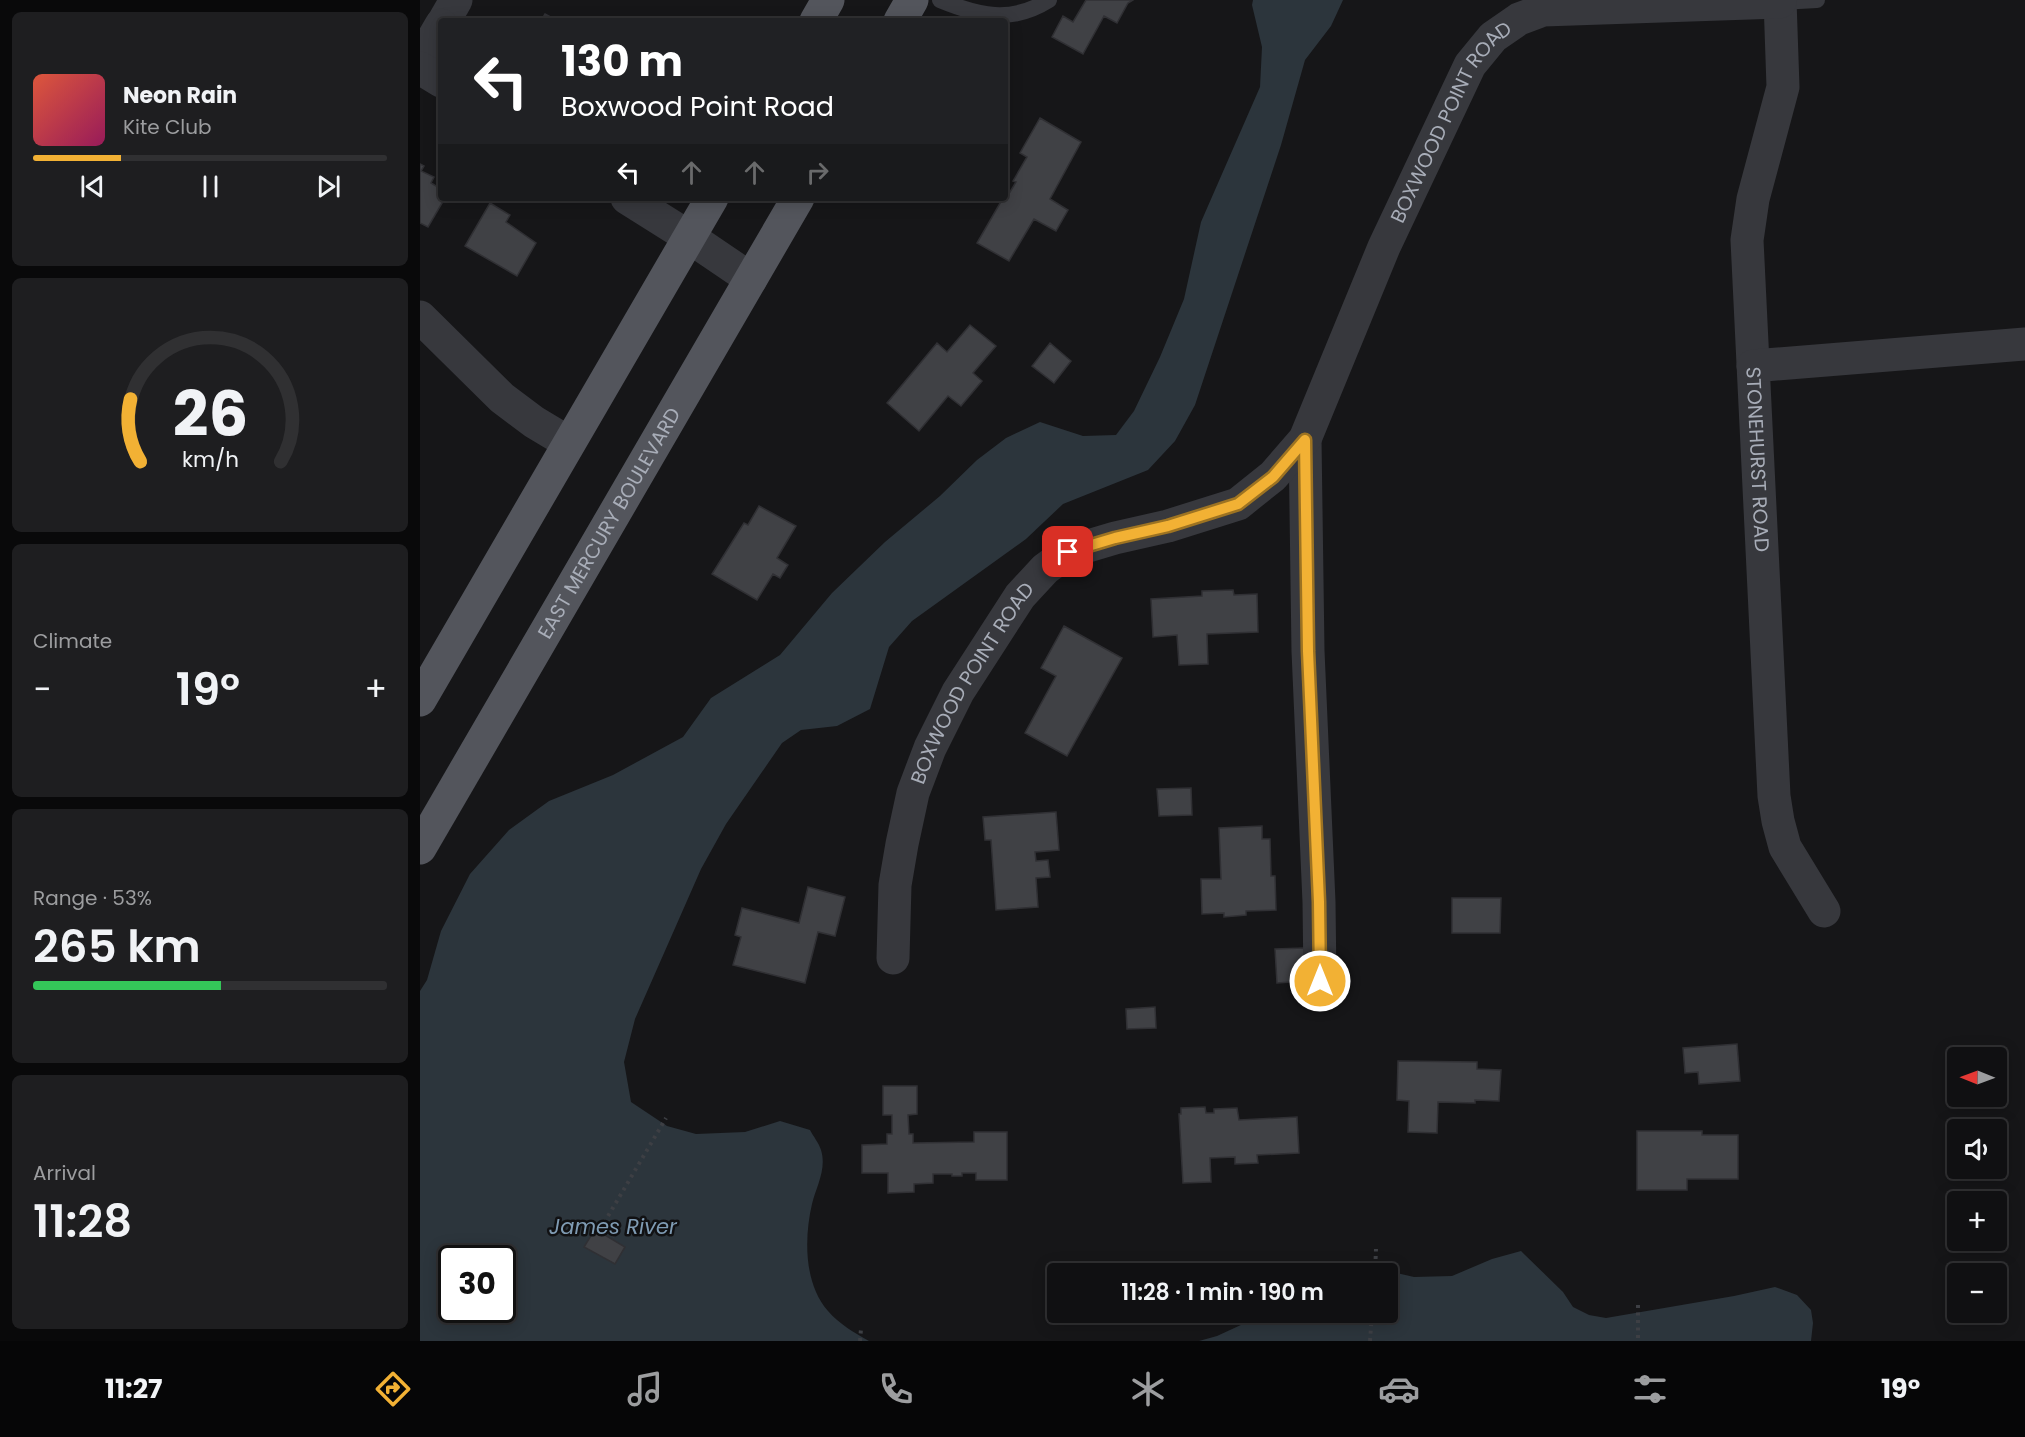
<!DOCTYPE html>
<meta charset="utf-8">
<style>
:root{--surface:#101012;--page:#1e1e20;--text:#f1f3f6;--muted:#9c9d9f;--line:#303032;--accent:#f2b134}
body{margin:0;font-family:Poppins,sans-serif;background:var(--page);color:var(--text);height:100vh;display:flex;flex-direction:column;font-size:22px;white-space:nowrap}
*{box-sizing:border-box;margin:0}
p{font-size:20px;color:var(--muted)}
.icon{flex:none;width:33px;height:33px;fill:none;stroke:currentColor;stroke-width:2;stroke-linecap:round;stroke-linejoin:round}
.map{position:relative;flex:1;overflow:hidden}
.details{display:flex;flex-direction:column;gap:12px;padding:12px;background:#09090a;width:420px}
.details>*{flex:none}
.hud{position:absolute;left:18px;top:18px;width:570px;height:183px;border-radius:6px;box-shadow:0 3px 15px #0003,0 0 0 2px var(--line);background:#202124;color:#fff;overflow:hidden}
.needle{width:39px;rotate:271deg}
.tools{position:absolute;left:1527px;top:1047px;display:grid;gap:12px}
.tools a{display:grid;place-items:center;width:60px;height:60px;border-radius:6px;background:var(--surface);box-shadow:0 3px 15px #0003,0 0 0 2px var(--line);font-size:30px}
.speed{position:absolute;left:18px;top:1245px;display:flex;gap:12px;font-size:30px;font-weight:700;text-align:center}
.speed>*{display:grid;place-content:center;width:78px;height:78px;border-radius:50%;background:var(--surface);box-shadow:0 3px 15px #0003,0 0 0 2px var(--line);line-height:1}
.speed .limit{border:3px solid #111;border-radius:9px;background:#fff;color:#111}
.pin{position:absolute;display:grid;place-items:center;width:51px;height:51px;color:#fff;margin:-26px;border-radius:12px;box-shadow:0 3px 9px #0006}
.me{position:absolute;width:66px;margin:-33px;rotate:0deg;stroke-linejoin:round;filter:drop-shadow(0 0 4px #0008)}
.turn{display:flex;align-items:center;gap:21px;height:126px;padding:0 24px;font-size:27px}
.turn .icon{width:78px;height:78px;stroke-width:2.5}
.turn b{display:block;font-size:42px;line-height:51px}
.lanes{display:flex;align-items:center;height:57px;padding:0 24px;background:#0003;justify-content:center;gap:30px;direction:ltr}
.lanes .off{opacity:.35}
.big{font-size:45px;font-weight:600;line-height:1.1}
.details .widget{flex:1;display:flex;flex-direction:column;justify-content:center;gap:9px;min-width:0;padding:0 21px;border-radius:9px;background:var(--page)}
.details .dial{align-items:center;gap:0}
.dial svg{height:156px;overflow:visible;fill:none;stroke:var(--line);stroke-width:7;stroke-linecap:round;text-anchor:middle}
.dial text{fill:var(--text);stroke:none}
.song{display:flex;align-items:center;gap:18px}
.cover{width:72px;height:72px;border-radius:9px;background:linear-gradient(135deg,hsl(10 70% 55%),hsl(330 70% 35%))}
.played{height:6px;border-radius:3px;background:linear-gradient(90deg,var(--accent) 25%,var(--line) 25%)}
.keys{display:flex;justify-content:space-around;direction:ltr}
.heat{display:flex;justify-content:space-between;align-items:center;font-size:33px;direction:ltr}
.charge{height:9px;border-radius:4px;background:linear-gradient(90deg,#34c759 53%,var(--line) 0)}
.trip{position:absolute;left:627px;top:1263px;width:351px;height:60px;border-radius:6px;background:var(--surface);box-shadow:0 3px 15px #0003,0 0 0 2px var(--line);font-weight:600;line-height:60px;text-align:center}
.tab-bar{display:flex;height:96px;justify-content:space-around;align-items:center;background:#060607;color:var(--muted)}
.tab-bar .icon{width:42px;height:42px}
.tab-bar .on{color:var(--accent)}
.tab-bar b{font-size:27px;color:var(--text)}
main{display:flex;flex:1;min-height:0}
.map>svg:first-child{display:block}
.water{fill:#2c353c;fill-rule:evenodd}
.building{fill:#404145;stroke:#303034;stroke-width:1.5}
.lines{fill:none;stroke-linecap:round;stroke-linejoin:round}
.path{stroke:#3d3f44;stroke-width:4;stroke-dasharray:3 4.5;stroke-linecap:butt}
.service{stroke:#37383d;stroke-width:16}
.minor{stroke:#37383d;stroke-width:33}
.primary{stroke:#53555c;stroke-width:33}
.route-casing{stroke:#9d7322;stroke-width:15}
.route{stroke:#f2b134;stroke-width:10}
.labels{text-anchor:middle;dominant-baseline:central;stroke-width:5;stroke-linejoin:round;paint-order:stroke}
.street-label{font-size:20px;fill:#a8adb8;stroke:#111113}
.water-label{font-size:21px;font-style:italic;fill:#7f9bb3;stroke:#111113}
</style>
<main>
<section class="details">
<div class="widget">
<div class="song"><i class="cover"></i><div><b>Neon Rain</b><p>Kite Club</p></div></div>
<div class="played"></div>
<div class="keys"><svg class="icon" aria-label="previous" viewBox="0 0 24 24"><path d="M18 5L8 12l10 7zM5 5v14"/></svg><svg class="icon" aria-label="pause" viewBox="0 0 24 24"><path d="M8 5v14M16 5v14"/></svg><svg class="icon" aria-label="next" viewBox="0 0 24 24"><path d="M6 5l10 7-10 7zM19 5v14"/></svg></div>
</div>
<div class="widget dial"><svg viewBox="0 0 100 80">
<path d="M14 69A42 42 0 1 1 86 69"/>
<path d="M14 69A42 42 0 0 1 9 37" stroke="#f2b134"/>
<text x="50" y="56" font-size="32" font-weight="700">26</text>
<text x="50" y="72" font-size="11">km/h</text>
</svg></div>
<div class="widget"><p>Climate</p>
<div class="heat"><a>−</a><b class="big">19°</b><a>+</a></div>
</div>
<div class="widget"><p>Range · 53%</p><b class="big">265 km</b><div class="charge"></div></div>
<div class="widget"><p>Arrival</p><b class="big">11:28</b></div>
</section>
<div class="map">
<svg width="1605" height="1341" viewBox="0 0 1605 1341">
<rect width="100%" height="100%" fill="#161618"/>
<!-- water -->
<path class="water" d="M833 0H923L911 26 885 60 861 145 775 405 755 441 728 470 643 504 606 539 492 621 469 647 450 709 417 726 381 730 362 743 306 824 281 869 215 1019 204 1062 211 1102 247 1126 276 1134 325 1132 360 1121 390 1130C393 1136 399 1143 401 1150 407 1169 396 1187 392 1204 384 1238 384 1284 408 1311 419 1324 435 1333 449 1341H0V991L7 980 21 931 50 874 89 830 129 801 193 775 263 737 291 698 360 655 412 593 465 542 520 496 557 460 586 438 620 422 663 436 696 435 714 411 740 357 764 299 781 222 840 87 842 47 832 5ZM32 1258H82V1310H32Z
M1101 1251 1143 1292 1153 1307 1169 1315 1186 1318 1314 1296 1355 1287 1377 1295 1391 1310 1393 1323 1391 1341H779L797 1336 836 1318 878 1313 968 1312V1274L956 1273 968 1271 994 1277 1032 1276 1072 1259Z"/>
<!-- building -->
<path class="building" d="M666 0H713L708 3 697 23 684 16 663 54 632 37 643 16 653 22Z
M125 14 138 21H121Z
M620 118 661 142 630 199 648 210 636 231 614 219 589 261 557 243 583 198H585L587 191 590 192 596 182 593 181 607 157 600 153Z
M0 164 4 166 1 171 14 177 11 183 21 189V198H25L8 227 0 223Z
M70 203 90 215 86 222 116 243 97 276 45 246Z
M550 325 576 346 553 373 562 381 541 406 528 396 499 431 467 403 517 343 527 352Z
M630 343 651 361 634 383 612 366Z
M339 506 376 526 357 558 368 565 360 578 353 574 337 600 292 574 324 523 328 525Z
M813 590 814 595 837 594 838 632 787 634 788 664 759 665 757 635 733 637 731 599 782 596V591Z
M644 626 702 658 647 756 605 733 636 676 621 668Z
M771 788 772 815 739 816 737 789Z
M636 812 639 850 615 852 616 861 628 860 630 877 616 878 618 907 576 910 571 840H565L563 817Z
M842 826V839H850L851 876H855L856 910 826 911V915L804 917V913L782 914 781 879H801L799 828Z
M388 887 425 897 415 936 398 932 385 983 313 965 321 937 315 935 322 908 379 923Z
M1032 898H1081L1080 933H1032Z
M884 948 886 981 857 983 855 949Z
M735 1007 736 1028 707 1029 706 1009Z
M1317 1044 1320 1081 1279 1084 1278 1072 1265 1073 1263 1048Z
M978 1061 1057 1062V1069L1081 1070 1079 1101 1055 1100V1103L1018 1102 1017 1133 988 1132 989 1101 977 1100Z
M463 1086H497V1114L488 1115 489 1134H493V1143L554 1142V1132H587V1180H556V1173H542V1176H532V1174H513V1183L494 1184V1192L468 1193V1173H442V1145L467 1144V1134H472V1115H463Z
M785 1107 786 1113H794V1109L817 1108 819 1120 877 1117 879 1153 837 1155 838 1163 815 1164V1157L790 1158 791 1182 763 1183 759 1114H761V1108Z
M1217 1131H1282V1135H1318V1179H1267V1190H1217Z
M175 1229 205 1247 195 1264 164 1247Z"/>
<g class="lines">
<!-- path -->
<path class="path" d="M195 1236 181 1228 246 1118
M955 1274 956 1249
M1218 1305V1341
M440 1341 441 1329
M950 1341 952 1312"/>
<!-- service -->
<path class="service" d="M520 0C559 16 591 24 629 0
M1360 2 1397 0"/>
<!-- minor -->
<g class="minor">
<path id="s1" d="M1360 0 1363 87 1333 199 1327 240 1354 796 1358 821 1365 847 1404 911"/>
<path d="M24 21 36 0"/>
<path d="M0 61 21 25"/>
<path d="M0 68 21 81"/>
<path d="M207 198 269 237 331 279"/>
<path d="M0 317 82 398 114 422 149 443"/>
<path d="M1333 366 1605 344"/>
<path d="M885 439 888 651 899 902 900 981"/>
<path id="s2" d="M473 958 475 885 482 844 493 793 510 748 538 692 600 596 625 569 648 552 695 538 748 526 818 504 853 476 885 439 964 247 1050 65 1073 37 1099 19 1123 10 1360 2"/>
</g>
<!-- primary -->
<g class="primary">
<path d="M396 21 408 0"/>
<path d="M480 21 492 0"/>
<path d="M0 700 292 198"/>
<path id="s3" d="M0 848 378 198"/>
</g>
</g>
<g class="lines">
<!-- route casing -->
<g class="route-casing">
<path id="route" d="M648 552 695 538 748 526 818 504 853 477 885 440 888 651 899 902 900 981"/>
</g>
<!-- route -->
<use href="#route" class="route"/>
</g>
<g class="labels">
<!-- street labels -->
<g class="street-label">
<text stroke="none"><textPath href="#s2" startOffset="1078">BOXWOOD POINT ROAD</textPath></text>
<text stroke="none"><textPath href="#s1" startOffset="464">STONEHURST ROAD</textPath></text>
<text stroke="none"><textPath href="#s3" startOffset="376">EAST MERCURY BOULEVARD</textPath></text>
<text stroke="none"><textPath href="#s2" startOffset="292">BOXWOOD POINT ROAD</textPath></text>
</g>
<!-- water labels -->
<g class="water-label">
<text x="193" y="1226">James River</text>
</g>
</g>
</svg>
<div class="tools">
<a><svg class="needle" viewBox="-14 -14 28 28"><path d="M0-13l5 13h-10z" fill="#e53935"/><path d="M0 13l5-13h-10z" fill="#9c9d9f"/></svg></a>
<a><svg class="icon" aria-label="sound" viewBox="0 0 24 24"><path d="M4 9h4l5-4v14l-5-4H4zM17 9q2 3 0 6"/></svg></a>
<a>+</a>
<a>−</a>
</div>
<div class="speed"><div class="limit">30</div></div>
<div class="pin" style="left:648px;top:552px;background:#d93025"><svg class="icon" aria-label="arrive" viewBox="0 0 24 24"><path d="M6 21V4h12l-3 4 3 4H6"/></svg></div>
<svg class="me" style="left:900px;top:981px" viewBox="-20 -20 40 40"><circle r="17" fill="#f2b134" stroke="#fff" stroke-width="3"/><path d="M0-11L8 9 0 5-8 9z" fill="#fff"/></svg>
<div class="trip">11:28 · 1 min · 190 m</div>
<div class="hud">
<div class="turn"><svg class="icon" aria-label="left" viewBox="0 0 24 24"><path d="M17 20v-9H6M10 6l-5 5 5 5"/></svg><div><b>130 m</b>Boxwood Point Road</div></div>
<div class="lanes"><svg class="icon" aria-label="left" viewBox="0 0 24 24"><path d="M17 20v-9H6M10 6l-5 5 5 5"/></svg><svg class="icon off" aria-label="ahead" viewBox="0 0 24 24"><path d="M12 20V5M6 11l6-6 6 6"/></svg><svg class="icon off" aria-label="ahead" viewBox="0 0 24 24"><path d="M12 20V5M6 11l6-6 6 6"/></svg><svg class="icon off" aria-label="right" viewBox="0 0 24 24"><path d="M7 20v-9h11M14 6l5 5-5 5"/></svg></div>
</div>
</div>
</main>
<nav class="tab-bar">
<b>11:27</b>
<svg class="icon on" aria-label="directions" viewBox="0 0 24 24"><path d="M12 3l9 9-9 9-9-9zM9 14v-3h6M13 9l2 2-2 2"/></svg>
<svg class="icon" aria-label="music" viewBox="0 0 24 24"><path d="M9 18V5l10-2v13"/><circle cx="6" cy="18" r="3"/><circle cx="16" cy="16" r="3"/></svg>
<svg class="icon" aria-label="phone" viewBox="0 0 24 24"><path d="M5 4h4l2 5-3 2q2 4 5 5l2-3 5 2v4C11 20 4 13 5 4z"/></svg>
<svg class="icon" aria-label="climate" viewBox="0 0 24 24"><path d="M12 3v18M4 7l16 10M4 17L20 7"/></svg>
<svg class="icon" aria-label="car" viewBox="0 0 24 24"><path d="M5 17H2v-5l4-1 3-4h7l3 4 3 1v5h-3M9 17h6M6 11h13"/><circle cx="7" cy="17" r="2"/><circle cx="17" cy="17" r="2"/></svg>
<svg class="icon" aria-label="filters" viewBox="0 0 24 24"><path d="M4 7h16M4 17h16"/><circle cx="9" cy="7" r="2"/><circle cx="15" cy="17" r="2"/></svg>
<b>19°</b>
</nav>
